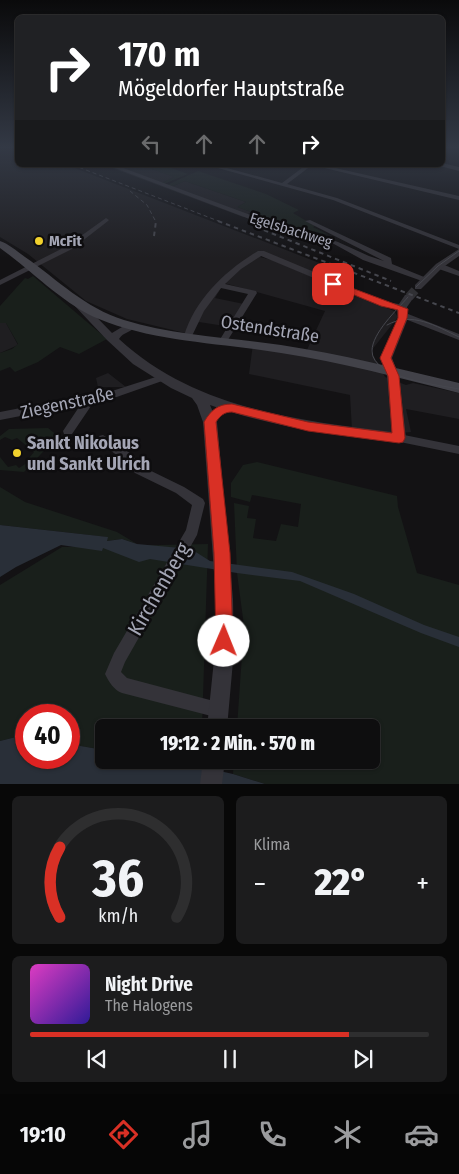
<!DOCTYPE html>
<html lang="de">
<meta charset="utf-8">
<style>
:root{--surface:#0e0e0f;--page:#1c1c1d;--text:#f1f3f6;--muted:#9b9c9e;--line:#2e2e2f;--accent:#d93025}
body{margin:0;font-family:"Fira Sans Condensed",sans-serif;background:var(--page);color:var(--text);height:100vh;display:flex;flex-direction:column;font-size:19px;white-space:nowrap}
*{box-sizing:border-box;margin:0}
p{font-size:16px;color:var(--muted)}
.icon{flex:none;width:28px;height:28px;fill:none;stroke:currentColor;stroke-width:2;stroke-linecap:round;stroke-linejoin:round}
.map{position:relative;height:784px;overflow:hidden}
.panel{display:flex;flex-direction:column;gap:12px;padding:12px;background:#080808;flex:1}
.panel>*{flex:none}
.hud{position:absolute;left:15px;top:15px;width:430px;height:152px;border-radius:8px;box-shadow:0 1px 4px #0004,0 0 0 1px var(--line);background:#202124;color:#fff;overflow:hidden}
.speed{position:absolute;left:15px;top:704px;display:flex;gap:10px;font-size:25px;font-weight:700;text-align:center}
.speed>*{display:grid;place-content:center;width:65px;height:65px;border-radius:50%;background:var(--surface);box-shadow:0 1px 4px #0004,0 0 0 1px var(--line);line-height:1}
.speed .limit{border:8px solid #d22;background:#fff;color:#111}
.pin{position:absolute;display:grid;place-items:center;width:42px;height:42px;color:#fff;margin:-21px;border-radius:10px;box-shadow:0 2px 8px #0006}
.me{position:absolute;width:55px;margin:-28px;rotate:1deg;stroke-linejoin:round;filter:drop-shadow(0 0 4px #0008)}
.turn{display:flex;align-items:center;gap:18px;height:105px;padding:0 20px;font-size:22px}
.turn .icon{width:65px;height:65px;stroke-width:2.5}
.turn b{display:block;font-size:35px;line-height:42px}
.lanes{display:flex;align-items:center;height:48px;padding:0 20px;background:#0003;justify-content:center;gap:25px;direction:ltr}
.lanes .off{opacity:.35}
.big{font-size:38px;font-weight:800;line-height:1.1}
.panel .card{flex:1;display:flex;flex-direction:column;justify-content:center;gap:8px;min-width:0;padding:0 18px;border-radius:8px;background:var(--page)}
.panel .dial{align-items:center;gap:0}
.dial svg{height:130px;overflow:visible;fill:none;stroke:var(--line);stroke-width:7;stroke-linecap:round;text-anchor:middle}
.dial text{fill:var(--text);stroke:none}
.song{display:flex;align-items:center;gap:15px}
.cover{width:60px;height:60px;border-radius:8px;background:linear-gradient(135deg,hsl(310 70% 55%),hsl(250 70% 35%))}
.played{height:5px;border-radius:2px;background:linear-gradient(90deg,var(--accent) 80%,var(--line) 80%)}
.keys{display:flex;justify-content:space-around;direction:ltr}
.heat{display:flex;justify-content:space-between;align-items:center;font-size:28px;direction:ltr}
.panel .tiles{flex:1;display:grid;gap:12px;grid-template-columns:1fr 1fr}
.card:last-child{grid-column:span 2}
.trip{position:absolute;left:95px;top:719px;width:285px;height:50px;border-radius:8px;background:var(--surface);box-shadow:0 1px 4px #0004,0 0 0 1px var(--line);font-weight:800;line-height:50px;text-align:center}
.menu{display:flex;height:80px;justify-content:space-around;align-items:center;background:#060606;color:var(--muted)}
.menu .icon{width:35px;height:35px}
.menu .active{color:var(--accent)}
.menu b{font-size:22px;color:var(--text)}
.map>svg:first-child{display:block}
.built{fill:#1f1e21}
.green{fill:#191f1b}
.water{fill:#292f38}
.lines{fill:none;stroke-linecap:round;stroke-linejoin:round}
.tertiary-tunnel{stroke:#303034;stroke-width:9;stroke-dasharray:9 4.5;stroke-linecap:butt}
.minor{fill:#343339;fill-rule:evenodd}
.tertiary{fill:#343339;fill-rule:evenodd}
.secondary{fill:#424249;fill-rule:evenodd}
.tram{stroke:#46474e;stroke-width:1}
.rail-far1{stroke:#46474e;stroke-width:1;stroke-dasharray:4 3;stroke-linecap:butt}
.rail{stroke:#46474e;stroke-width:2;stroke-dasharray:4.5 4;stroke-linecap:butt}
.route{fill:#d93025;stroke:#8d1f18}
.poi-dot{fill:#f1d12d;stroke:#0e0d0f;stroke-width:2}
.labels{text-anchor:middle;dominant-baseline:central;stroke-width:5;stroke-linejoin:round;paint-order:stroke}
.far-street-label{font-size:15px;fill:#a4a6b5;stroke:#0e0d0f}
.far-poi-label{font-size:15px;font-weight:bold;fill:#a4a6b5;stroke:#0e0d0f;text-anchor:start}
.street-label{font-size:18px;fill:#a4a6b5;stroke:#0e0d0f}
.poi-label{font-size:18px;font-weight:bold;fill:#a4a6b5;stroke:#0e0d0f;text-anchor:start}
.near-street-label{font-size:21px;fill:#a4a6b5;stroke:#0e0d0f}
</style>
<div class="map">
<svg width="459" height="784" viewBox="0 0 459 784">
<rect width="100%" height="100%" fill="#131214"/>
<!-- built -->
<path class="built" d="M0 148H17L18 165H67L322 264 311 272 265 253 260 257 272 260 394 311 398 317 371 351 385 377 406 385 413 383 459 393V419L406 409 411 432 390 434 352 430 350 395 249 374 253 344 306 352 325 311 224 283 215 298 244 304 231 327 199 322 185 333 127 319 86 301 28 254 0 237Z
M104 165H141L175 177 162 183 171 187 185 181 246 202 238 207 251 212 243 217Z
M0 323H6L18 345 0 353Z
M108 373 126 387H98L96 378Z"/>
<!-- green -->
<path class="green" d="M141 165H163L188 174 164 184 161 183 174 177Z
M198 171 266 194 299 210 293 213 315 226 313 227 329 235 293 227 237 207 246 202 185 181 171 187 167 185 191 174 194 176 191 174Z
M33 276 107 339 79 354 60 347 38 362 15 372 10 367 0 371V353L12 349 18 344 6 323H0V306L25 278 28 279Z
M48 428 58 436 24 472 0 470V457L8 467 16 465 19 468 30 461 29 458 34 452 17 438 12 440 5 437 0 440V436L9 429Z
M257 462 397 496 398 507 417 573 459 585V784H265L233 774 234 760H371V728L237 727 244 626 237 573 234 503 249 506 247 518 256 519 253 538 276 541 281 524 298 527 301 504 252 495 250 502 231 497V483L243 465Z
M0 487 25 502 117 532 137 544 122 539 106 541 107 537 0 525Z
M208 544 202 727 104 728V750L69 744V715H26V737L20 736 0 741V585L62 547Z"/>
<!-- water -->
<path class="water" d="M0 525 108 537 107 541 122 539 137 544 191 549 210 561 292 572 354 594 424 625 459 637V647L421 633 300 581 237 573 150 559 139 562 103 548 102 551 61 545 16 567 0 577Z
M20 736 26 737V758H69V744L104 750V760H171L233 774 265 784H0V741Z"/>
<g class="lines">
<!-- tertiary-tunnel -->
<path class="tertiary-tunnel" d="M409 297 418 287"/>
<!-- minor -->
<path class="minor" d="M442 163 459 167V171L440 166 439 165H442Z
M107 165H115L272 223 315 234 338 242 369 256 384 261 305 221 310 220 391 258 392 264 429 279 428 281H422L363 260 334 244 311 237 268 226Z
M207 165H216L282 183 306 165H322L459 196V200L312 165 287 184 337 198 459 245V249L333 200Z
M106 218 109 220 108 221 72 249 0 285V280L67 246Z
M258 251H264L386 302 405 305 406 307 402 309 381 306 261 256 241 269 225 284 256 291 257 293 226 343H220L219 341 248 294 221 288 204 311 191 338H185L184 336C195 299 226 270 258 251Z
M436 264H442L459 271V276L436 268Z
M403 312 459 334V340L400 317V313Z
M162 375 165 376 167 378 165 380 91 406 72 434H64L63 431 79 407H67L0 420V412L67 399H87Z
M399 434 459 446V454L395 441 394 438 395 435Z
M103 435 130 453 143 467 184 487 203 499 205 503 197 535 125 662 121 672 127 678 225 704 227 710 225 716 219 718 122 693C114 690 109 682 105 674L114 653 186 530 192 505 176 493 135 473 122 459 99 442 98 439 99 436Z"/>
<!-- tertiary -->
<path class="tertiary" d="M459 249V256L442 268 421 289H415V285L436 264Z
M409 294 414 297 407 307 408 318 392 358 399 376 406 438 404 442 399 443C335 435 271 427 210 405L217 422 233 599 234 650 227 728H207L215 650 216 599 203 422 197 405 192 398 171 388 133 364 107 340 72 303 73 301H81L112 333 127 324H135L136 326C132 332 123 332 119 339 194 408 294 420 392 432L387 376 380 358 398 318 397 307 405 295Z
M203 760H225L222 784H200Z"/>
<!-- secondary -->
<path class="secondary" d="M0 241C9 244 18 252 25 257 58 280 85 308 124 320 174 336 229 337 281 345 341 354 400 369 459 383V393C400 378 341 362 281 353 222 343 154 342 99 319 64 305 31 270 0 248Z"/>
<!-- tram -->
<path class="tram" d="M416 287 438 266 459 251
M408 297C397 310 372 333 372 351 372 378 439 385 459 389
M387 325C412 311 436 326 459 337"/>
<!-- rail-far1 -->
<path class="rail-far1" d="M73 165 221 222
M130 191 147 205 156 222"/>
<!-- rail -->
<path class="rail" d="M218 221 459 313
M256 227 391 281
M154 236 156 221"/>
</g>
<!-- sky -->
<linearGradient id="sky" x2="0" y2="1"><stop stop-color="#0a0a0b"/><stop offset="0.57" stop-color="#333945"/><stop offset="1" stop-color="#333945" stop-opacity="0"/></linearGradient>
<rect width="459" height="258" fill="url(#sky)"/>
<!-- route -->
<path class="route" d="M333 281 408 309 407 318 391 358 399 376 405 438 403 442 399 443 308 431 232 412C224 412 220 416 216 422L230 553 233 641 230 647 224 650 218 647 216 641 214 553 204 422C211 410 218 404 232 404L308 422 392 433 388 376 380 358 398 318V310L381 306 330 285 329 284Z"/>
<!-- markers -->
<g class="poi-dot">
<circle cx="39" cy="241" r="5"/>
<circle cx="17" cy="453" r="5"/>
</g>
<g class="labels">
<!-- far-street labels -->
<g class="far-street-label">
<text transform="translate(291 230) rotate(17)">Egelsbachweg</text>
</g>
<!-- far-poi labels -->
<g class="far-poi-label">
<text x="49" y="241">McFit</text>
</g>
<!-- street labels -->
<g class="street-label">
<text transform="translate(270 329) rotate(9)">Ostendstraße</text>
<text transform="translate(67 403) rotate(-12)">Ziegenstraße</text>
</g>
<!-- poi labels -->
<g class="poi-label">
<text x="27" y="443">Sankt Nikolaus<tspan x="27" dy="21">und Sankt Ulrich</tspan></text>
</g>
<!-- near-street labels -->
<g class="near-street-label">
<text transform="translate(159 589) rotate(-60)">Kirchenberg</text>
</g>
</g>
</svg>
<div class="speed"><div class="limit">40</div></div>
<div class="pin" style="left:333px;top:284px;background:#d93025"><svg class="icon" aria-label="arrive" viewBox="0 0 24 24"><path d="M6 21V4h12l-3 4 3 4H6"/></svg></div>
<svg class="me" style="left:224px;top:641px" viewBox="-20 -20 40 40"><circle r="19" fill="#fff"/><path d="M0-13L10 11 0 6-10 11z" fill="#d93025"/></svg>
<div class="trip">19:12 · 2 Min. · 570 m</div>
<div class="hud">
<div class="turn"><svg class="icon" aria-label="right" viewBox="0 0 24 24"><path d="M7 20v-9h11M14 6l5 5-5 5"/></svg><div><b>170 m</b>Mögeldorfer Hauptstraße</div></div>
<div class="lanes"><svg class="icon off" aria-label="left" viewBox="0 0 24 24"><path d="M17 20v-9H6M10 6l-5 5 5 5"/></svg><svg class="icon off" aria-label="ahead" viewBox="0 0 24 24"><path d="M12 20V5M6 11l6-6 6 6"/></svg><svg class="icon off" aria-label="ahead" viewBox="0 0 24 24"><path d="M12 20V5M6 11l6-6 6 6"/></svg><svg class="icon" aria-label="right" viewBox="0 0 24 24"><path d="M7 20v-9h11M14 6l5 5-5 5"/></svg></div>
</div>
</div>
<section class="panel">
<div class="tiles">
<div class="card dial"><svg viewBox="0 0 100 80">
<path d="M14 69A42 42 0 1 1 86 69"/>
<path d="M14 69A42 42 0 0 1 14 26" stroke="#d93025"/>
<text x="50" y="56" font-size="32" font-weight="700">36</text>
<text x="50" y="72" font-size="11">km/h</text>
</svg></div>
<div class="card"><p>Klima</p>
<div class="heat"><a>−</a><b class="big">22°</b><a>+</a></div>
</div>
<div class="card">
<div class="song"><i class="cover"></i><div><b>Night Drive</b><p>The Halogens</p></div></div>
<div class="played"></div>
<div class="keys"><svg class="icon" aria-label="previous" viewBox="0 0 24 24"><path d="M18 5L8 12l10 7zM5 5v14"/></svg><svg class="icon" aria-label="pause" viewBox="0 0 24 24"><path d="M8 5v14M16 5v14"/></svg><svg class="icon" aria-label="next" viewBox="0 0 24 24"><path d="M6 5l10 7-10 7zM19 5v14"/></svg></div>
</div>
</div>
</section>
<nav class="menu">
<b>19:10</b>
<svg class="icon active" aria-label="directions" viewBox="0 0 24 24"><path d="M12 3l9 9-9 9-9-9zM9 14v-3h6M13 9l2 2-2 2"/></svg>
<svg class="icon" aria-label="music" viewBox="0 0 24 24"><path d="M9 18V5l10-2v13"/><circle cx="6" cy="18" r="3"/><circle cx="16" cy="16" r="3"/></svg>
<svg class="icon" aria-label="phone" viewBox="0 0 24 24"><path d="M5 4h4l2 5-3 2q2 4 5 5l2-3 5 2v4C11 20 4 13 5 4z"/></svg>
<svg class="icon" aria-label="climate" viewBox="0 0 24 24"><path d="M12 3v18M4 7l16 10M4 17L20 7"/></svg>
<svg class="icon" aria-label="car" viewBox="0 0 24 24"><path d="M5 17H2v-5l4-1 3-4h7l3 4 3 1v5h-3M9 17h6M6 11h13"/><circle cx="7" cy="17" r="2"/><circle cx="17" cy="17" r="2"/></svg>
</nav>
